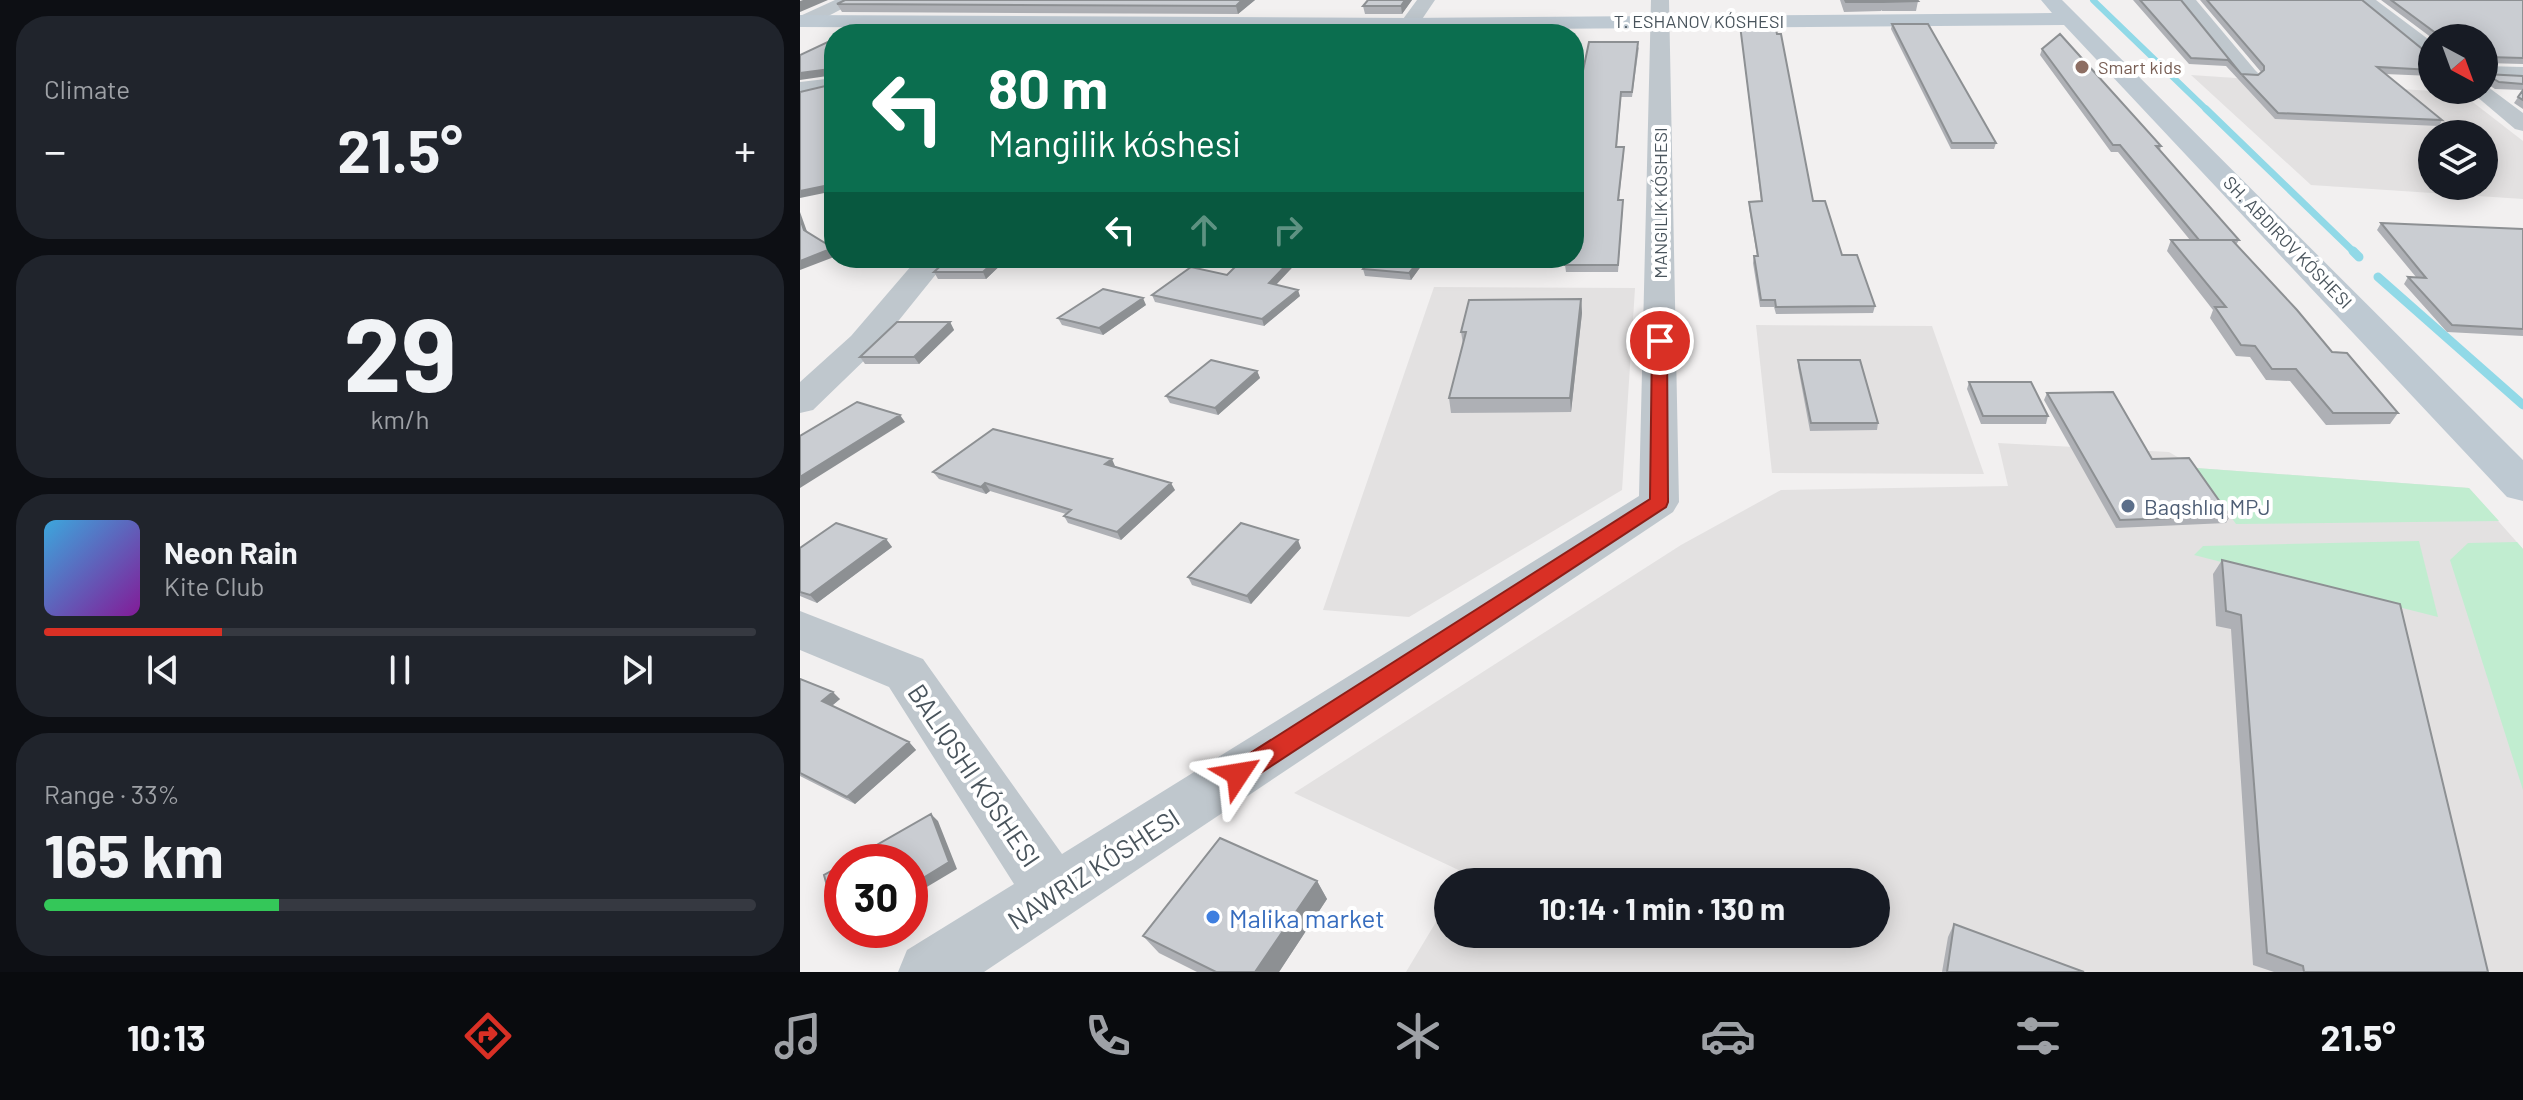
<!DOCTYPE html>
<meta charset="utf-8">
<style>
:root{--surface:#171b24;--page:#20242c;--text:#f1f3f6;--muted:#9ea1a6;--line:#363941;--accent:#d93025}
body{margin:0;font-family:Barlow,sans-serif;background:var(--page);color:var(--text);height:100vh;display:flex;flex-direction:column;font-size:30px;white-space:nowrap}
*{box-sizing:border-box;margin:0}
p{font-size:26px;color:var(--muted)}
.icon{flex:none;width:44px;height:44px;fill:none;stroke:currentColor;stroke-width:2;stroke-linecap:round;stroke-linejoin:round}
.map{position:relative;flex:1;overflow:hidden}
.sheet{display:flex;flex-direction:column;gap:16px;padding:16px;background:#0d0f14;width:800px}
.sheet>*{flex:none}
.top-card{position:absolute;left:24px;top:24px;width:760px;height:244px;border-radius:32px;box-shadow:0 4px 20px #0003;background:#0b6e4f;color:#fff;overflow:hidden}
.needle{width:52px;rotate:139deg}
.controls{position:absolute;left:1618px;top:24px;display:grid;gap:16px}
.controls a{display:grid;place-items:center;width:80px;height:80px;border-radius:50%;background:var(--surface);box-shadow:0 4px 20px #0003;font-size:40px}
.speed{position:absolute;left:24px;top:844px;display:flex;gap:16px;font-size:40px;font-weight:700;text-align:center}
.speed>*{display:grid;place-content:center;width:104px;height:104px;border-radius:50%;background:var(--surface);box-shadow:0 4px 20px #0003;line-height:1}
.speed .limit{border:12px solid #d22;background:#fff;color:#111}
.pin{position:absolute;display:grid;place-items:center;width:68px;height:68px;color:#fff;margin:-34px;border:4px solid #fff;border-radius:50%;box-shadow:0 2px 8px #0007}
.me{position:absolute;width:88px;margin:-44px;rotate:57deg;stroke-linejoin:round;filter:drop-shadow(0 0 6px #0008)}
.turn{display:flex;align-items:center;gap:28px;height:168px;padding:0 32px;font-size:36px}
.turn .icon{width:104px;height:104px;stroke-width:2.5}
.turn b{display:block;font-size:56px;line-height:68px}
.lanes{display:flex;align-items:center;height:76px;padding:0 32px;background:#0003;justify-content:center;gap:40px;direction:ltr}
.lanes .off{opacity:.35}
.big{font-size:60px;font-weight:700;line-height:1.1}
.sheet .card{flex:1;display:flex;flex-direction:column;justify-content:center;gap:12px;min-width:0;padding:0 28px;border-radius:32px;background:var(--page)}
.sheet .dial{align-items:center;gap:0}
.dial b{font-size:104px;line-height:1}
.song{display:flex;align-items:center;gap:24px}
.cover{width:96px;height:96px;border-radius:12px;background:linear-gradient(135deg,hsl(200 70% 55%),hsl(290 70% 35%))}
.played{height:8px;border-radius:4px;background:linear-gradient(90deg,var(--accent) 25%,var(--line) 25%)}
.keys{display:flex;justify-content:space-around;direction:ltr}
.heat{display:flex;justify-content:space-between;align-items:center;font-size:44px;direction:ltr}
.charge{height:12px;border-radius:6px;background:linear-gradient(90deg,#34c759 33%,var(--line) 0)}
.trip{position:absolute;left:634px;top:868px;width:456px;height:80px;border-radius:40px;background:var(--surface);box-shadow:0 4px 20px #0003;font-weight:700;line-height:80px;text-align:center}
.menu{display:flex;height:128px;justify-content:space-around;align-items:center;background:#090b0e;color:var(--muted)}
.menu .icon{width:56px;height:56px}
.menu .selected{color:var(--accent)}
.menu b{font-size:36px;color:var(--text)}
main{display:flex;flex:1;min-height:0}
.map>svg:first-child{display:block}
.education{fill:#e3e1e1;fill-rule:evenodd}
.green{fill:#c1edd0}
.lines{fill:none;stroke-linecap:round;stroke-linejoin:round}
.stream-far2{stroke:#91d9e7;stroke-width:6}
.stream-far1{stroke:#91d9e7;stroke-width:7}
.stream{stroke:#91d9e7;stroke-width:9}
.street{fill:#bfc7cd;fill-rule:evenodd}
.secondary{fill:#bec9d2;fill-rule:evenodd}
.wall{fill:#aeb0b5}
.shaded-wall{fill:#8d9093}
.building{fill:#cacdd2;stroke:#8d9093;stroke-width:2}
.route{fill:#d93025;stroke:#8d1f18;stroke-width:2}
.education-dot{fill:#8d6e63;stroke:#fff;stroke-width:3}
.service-dot{fill:#5c6f8a;stroke:#fff;stroke-width:3}
.shop-dot{fill:#3f7fe0;stroke:#fff;stroke-width:3}
.labels{text-anchor:middle;dominant-baseline:central;stroke-width:8;stroke-linejoin:round;paint-order:stroke}
.far-street-label{font-size:18px;fill:#49545c;stroke:#fff}
.far-education-label{font-size:18px;fill:#785e54;stroke:#fff;text-anchor:start}
.service-label{font-size:22px;fill:#4e5e75;stroke:#fff;text-anchor:start}
.near-street-label{font-size:26px;fill:#49545c;stroke:#fff}
.near-shop-label{font-size:26px;fill:#366cbe;stroke:#fff;text-anchor:start}
</style>
<main>
<section class="sheet">
<div class="card"><p>Climate</p>
<div class="heat"><a>−</a><b class="big">21.5°</b><a>+</a></div>
</div>
<div class="card dial"><b>29</b><p>km/h</p></div>
<div class="card">
<div class="song"><i class="cover"></i><div><b>Neon Rain</b><p>Kite Club</p></div></div>
<div class="played"></div>
<div class="keys"><svg class="icon" aria-label="previous" viewBox="0 0 24 24"><path d="M18 5L8 12l10 7zM5 5v14"/></svg><svg class="icon" aria-label="pause" viewBox="0 0 24 24"><path d="M8 5v14M16 5v14"/></svg><svg class="icon" aria-label="next" viewBox="0 0 24 24"><path d="M6 5l10 7-10 7zM19 5v14"/></svg></div>
</div>
<div class="card"><p>Range · 33%</p><b class="big">165 km</b><div class="charge"></div></div>
</section>
<div class="map">
<svg width="1723" height="972" viewBox="0 0 1723 972">
<rect width="100%" height="100%" fill="#f2f0f0"/>
<!-- education -->
<path class="education" d="M1391 75 1661 93 1723 141V199L1511 185ZM1632 134H1684V186H1632Z
M634 287 835 288 822 490 609 617 523 610Z
M956 325 1132 326 1184 474 972 473Z
M1198 443 1369 452 1396 468 1669 488 1723 549V972H606L648 902V934H1076V882H660L665 873 494 793 881 545 981 490 1208 486Z"/>
<!-- green -->
<path class="green" d="M1396 468 1669 488 1699 521 1436 524Z
M1619 541 1638 617 1394 555 1403 546Z
M1717 542 1723 549V790L1650 560 1668 543Z"/>
<g class="lines">
<!-- stream-far2 -->
<path class="stream-far2" d="M1293 0 1408 111"/>
<!-- stream-far1 -->
<path class="stream-far1" d="M1406 109 1555 253"/>
<!-- stream -->
<path class="stream" d="M1553 251 1559 257
M1578 277 1723 405"/>
<!-- street -->
<path class="street" d="M35 0H59L11 25 0 26V16Z
M617 0H635L612 34H592Z
M851 0H869L879 502 873 512 184 972H98L107 950 214 884 89 687 0 650V611L123 659 262 854 839 496Z
M1378 0H1396L1455 70 1459 74 1455 78H1441Z
M1556 0H1576L1632 42V58L1625 56Z
M138 16 147 22 137 34H116L131 18Z
M369 18 378 24 368 34H346L362 20Z
M1684 66 1723 67V79L1684 78Z
M34 78V90L0 96V82Z
M1684 84 1723 113V131L1715 129 1669 90H1684Z
M118 258H149L75 350 13 410 0 413V382L51 336Z"/>
<!-- secondary -->
<path class="secondary" d="M1241 0H1262L1723 460V501L1707 497 1264 25 608 30 0 27V15L608 18 1252 13Z"/>
</g>
<!-- wall -->
<path class="wall" d="M455 0 438 14 42 12 37 4Z
M612 0 602 14H565L563 6Z
M1040 0H1117L1118 1 1116 11H1082L1081 10V11L1044 12Z
M1333 0H1381L1441 74 1458 75 1461 72 1400 0H1562L1626 52 1632 53V76L1585 74 1642 120 1639 126 1475 119 1426 66 1389 64Z
M1581 0H1723V64L1685 63V74L1723 76V90L1695 89 1684 82V38H1632Z
M1092 24 1196 143 1194 149H1151L1091 29Z
M940 25 1013 201 1042 255 1075 306 1073 313 976 314 974 307H960L953 263 954 256H957L949 208V202L961 201Z
M839 47 832 97H821L817 147 824 153 819 200H823V207L818 272H766L765 265 775 228 779 175H774V104H776Z
M1242 49 1361 146 1360 150 1439 240 1436 245 1532 352 1598 413 1590 424 1526 425 1490 381 1466 380 1450 357 1436 356 1410 318 1413 310 1367 251 1371 240H1390L1318 152H1311L1240 55Z
M1723 90V109L1714 103Z
M1581 223 1723 229V336L1647 332 1604 284 1608 277H1616L1577 230Z
M149 258H208L186 279H138L134 272Z
M501 258 476 285 500 296 464 326 355 302 352 295 427 275Z
M627 258 611 280 565 276 563 269Z
M781 299 782 313 771 412 651 413 649 398 663 344 661 332Z
M346 305 303 335 262 325 258 318Z
M150 322 154 330 119 364H65L60 357Z
M998 360 1078 423 1077 430 1010 431 998 367Z
M457 371 460 378 418 415 370 403 366 396Z
M1169 382 1248 416 1246 424H1181L1167 389Z
M1247 393 1352 459 1430 516 1426 523 1316 528 1244 400Z
M315 466 375 490 321 540 268 523 264 516 266 514 190 491 186 494 139 479 133 472Z
M86 539 92 547 17 603 0 596V548Z
M501 548 451 604 392 585 388 577Z
M1422 560 1688 972H1474L1453 965 1431 629 1416 626 1413 574Z
M0 679 40 699 32 706 109 742 116 750 55 804 0 776Z
M517 881 527 899 479 972H397L359 953 343 936Z
M1154 924 1284 972H1142L1148 937Z"/>
<!-- shaded-wall -->
<path class="shaded-wall" d="M3 0H28L0 12V1Z
M442 0H455L438 14 436 6Z
M605 0H612L602 14 601 6Z
M409 27 411 32 409 34H400Z
M30 69 34 75 0 80V73Z
M34 184V191L0 198V191Z
M0 212 9 237 4 230 0 218Z
M33 248 34 257 0 270V261Z
M198 258H208L186 279 183 272Z
M493 258H501L471 290 469 283Z
M621 258H627L611 280 609 273Z
M498 290 500 296 464 326 462 319Z
M343 298 346 305 303 335 299 328Z
M781 299 782 313 771 412 770 398Z
M150 322 154 330 119 364 114 357Z
M457 371 460 378 418 415 415 408Z
M100 415 105 422 0 488V477Z
M312 459 315 466 309 471 305 464Z
M185 483 190 491 186 494 181 487Z
M371 483 375 490 321 540 317 532Z
M86 539 92 547 17 603 10 595Z
M498 540 501 548 451 604 447 596Z
M33 692 40 699 29 708 22 701Z
M109 742 116 750 55 804 47 797Z
M131 814 138 821 157 869 110 897V886Z
M517 881 527 899 479 972H455Z
M42 927V930H56L48 935 39 929Z"/>
<!-- building -->
<path class="building" d="M45 0H442L436 6 37 4Z
M568 0H605L601 6H563Z
M1045 0H1082V2H1046Z
M1082 0H1117L1118 1 1083 2Z
M1340 0H1381L1441 74 1458 75 1464 70V66L1407 0H1562L1626 52 1632 53V70L1577 67 1642 120 1478 113 1428 60 1391 58Z
M1591 0H1723V58L1688 57 1685 60V74L1723 76V84L1699 82 1684 73V38H1637V34Z
M1092 24H1128L1196 143H1152Z
M62 25H112L110 29 113 32H134L141 25 342 26 344 32H366L373 26 409 27 400 34H44Z
M940 25H975L977 34H981L1013 201H1025L1042 255H1057L1075 306 976 307 975 300H961L954 256H958L949 202 962 201Z
M1260 34 1361 146H1356L1439 240H1399L1320 145H1313L1242 49Z
M34 39V184L0 191V92L34 84V72L30 69 0 73V55Z
M789 42H838L832 92H821L816 147H824L818 200H823L818 265H765L766 258H774V228L780 169H774V104H776Z
M1723 90V100L1718 97Z
M0 218 4 230 33 248 0 261Z
M1581 223 1723 229V329L1652 325 1608 277 1626 278Z
M1371 240H1432L1497 310 1532 352 1547 353 1598 413H1533L1496 369H1472L1455 346 1441 345 1415 307H1426Z
M149 258H198L183 272H134Z
M444 258H493L469 283 498 290 462 319 352 295 391 267 427 275Z
M572 258H621L609 273 563 269Z
M303 289 343 298 299 328 258 318Z
M781 299 770 398H649L666 332H661L669 300Z
M97 322H150L114 357H60Z
M411 360 457 371 415 408 366 396Z
M998 360H1060L1078 423H1011Z
M1169 382H1231L1248 416H1183Z
M1313 392 1352 459 1389 458 1430 516 1320 520 1247 393Z
M57 402 100 415 0 477V436Z
M193 429 312 459 305 464 371 483 317 532 264 516 271 510 185 483 181 487 133 472Z
M36 523 86 539 10 595 0 592V548Z
M441 523 498 540 447 596 388 577Z
M1422 560 1600 604 1688 972H1504L1503 966 1467 953 1441 615 1426 611Z
M0 679 33 692 22 701 109 742 47 797 0 773Z
M131 814 149 862 110 886V862H47Z
M420 838 517 881 455 972H416L343 936Z
M42 865V927L39 929 24 875Z
M1154 924 1284 972H1147Z"/>
<!-- route -->
<path class="route" d="M860 336 867 341 868 502 866 507 447 782 438 785 430 782 426 774 430 766 850 499 852 341Z"/>
<!-- markers -->
<circle class="education-dot" cx="1282" cy="67" r="8"/>
<circle class="service-dot" cx="1328" cy="506" r="8"/>
<circle class="shop-dot" cx="413" cy="917" r="8"/>
<g class="labels">
<!-- far-street labels -->
<g class="far-street-label">
<text x="899" y="21">T. ESHANOV KÓSHESI</text>
<text transform="translate(860 203) rotate(-90)">MANGILIK KÓSHESI</text>
<text transform="translate(1488 242) rotate(46)">SH. ABDIROV KÓSHESI</text>
</g>
<!-- far-education labels -->
<g class="far-education-label">
<text x="1298" y="67">Smart kids</text>
</g>
<!-- service labels -->
<g class="service-label">
<text x="1344" y="506">Baqshlıq MPJ</text>
</g>
<!-- near-street labels -->
<g class="near-street-label">
<text transform="translate(175 775) rotate(56)">BALIQSHI KÓSHESI</text>
<text transform="translate(293 868) rotate(-33)">NAWRIZ KÓSHESI</text>
</g>
<!-- near-shop labels -->
<g class="near-shop-label">
<text x="429" y="917">Malika market</text>
</g>
</g>
</svg>
<div class="controls">
<a><svg class="needle" viewBox="-14 -14 28 28"><path d="M0-13l5 13h-10z" fill="#e53935"/><path d="M0 13l5-13h-10z" fill="#9ea1a6"/></svg></a>
<a><svg class="icon" aria-label="layers" viewBox="0 0 24 24"><path d="M12 4l9 5-9 5-9-5zM3 14l9 5 9-5"/></svg></a>
</div>
<div class="speed"><div class="limit">30</div></div>
<div class="pin" style="left:860px;top:341px;background:#d93025"><svg class="icon" aria-label="arrive" viewBox="0 0 24 24"><path d="M6 21V4h12l-3 4 3 4H6"/></svg></div>
<svg class="me" style="left:438px;top:774px" viewBox="-20 -20 40 40"><path d="M0-17L14 15 0 8-14 15z" fill="#d93025" stroke="#fff" stroke-width="4"/></svg>
<div class="trip">10:14 · 1 min · 130 m</div>
<div class="top-card">
<div class="turn"><svg class="icon" aria-label="left" viewBox="0 0 24 24"><path d="M17 20v-9H6M10 6l-5 5 5 5"/></svg><div><b>80 m</b>Mangilik kóshesi</div></div>
<div class="lanes"><svg class="icon" aria-label="left" viewBox="0 0 24 24"><path d="M17 20v-9H6M10 6l-5 5 5 5"/></svg><svg class="icon off" aria-label="ahead" viewBox="0 0 24 24"><path d="M12 20V5M6 11l6-6 6 6"/></svg><svg class="icon off" aria-label="right" viewBox="0 0 24 24"><path d="M7 20v-9h11M14 6l5 5-5 5"/></svg></div>
</div>
</div>
</main>
<nav class="menu">
<b>10:13</b>
<svg class="icon selected" aria-label="directions" viewBox="0 0 24 24"><path d="M12 3l9 9-9 9-9-9zM9 14v-3h6M13 9l2 2-2 2"/></svg>
<svg class="icon" aria-label="music" viewBox="0 0 24 24"><path d="M9 18V5l10-2v13"/><circle cx="6" cy="18" r="3"/><circle cx="16" cy="16" r="3"/></svg>
<svg class="icon" aria-label="phone" viewBox="0 0 24 24"><path d="M5 4h4l2 5-3 2q2 4 5 5l2-3 5 2v4C11 20 4 13 5 4z"/></svg>
<svg class="icon" aria-label="climate" viewBox="0 0 24 24"><path d="M12 3v18M4 7l16 10M4 17L20 7"/></svg>
<svg class="icon" aria-label="car" viewBox="0 0 24 24"><path d="M5 17H2v-5l4-1 3-4h7l3 4 3 1v5h-3M9 17h6M6 11h13"/><circle cx="7" cy="17" r="2"/><circle cx="17" cy="17" r="2"/></svg>
<svg class="icon" aria-label="filters" viewBox="0 0 24 24"><path d="M4 7h16M4 17h16"/><circle cx="9" cy="7" r="2"/><circle cx="15" cy="17" r="2"/></svg>
<b>21.5°</b>
</nav>
